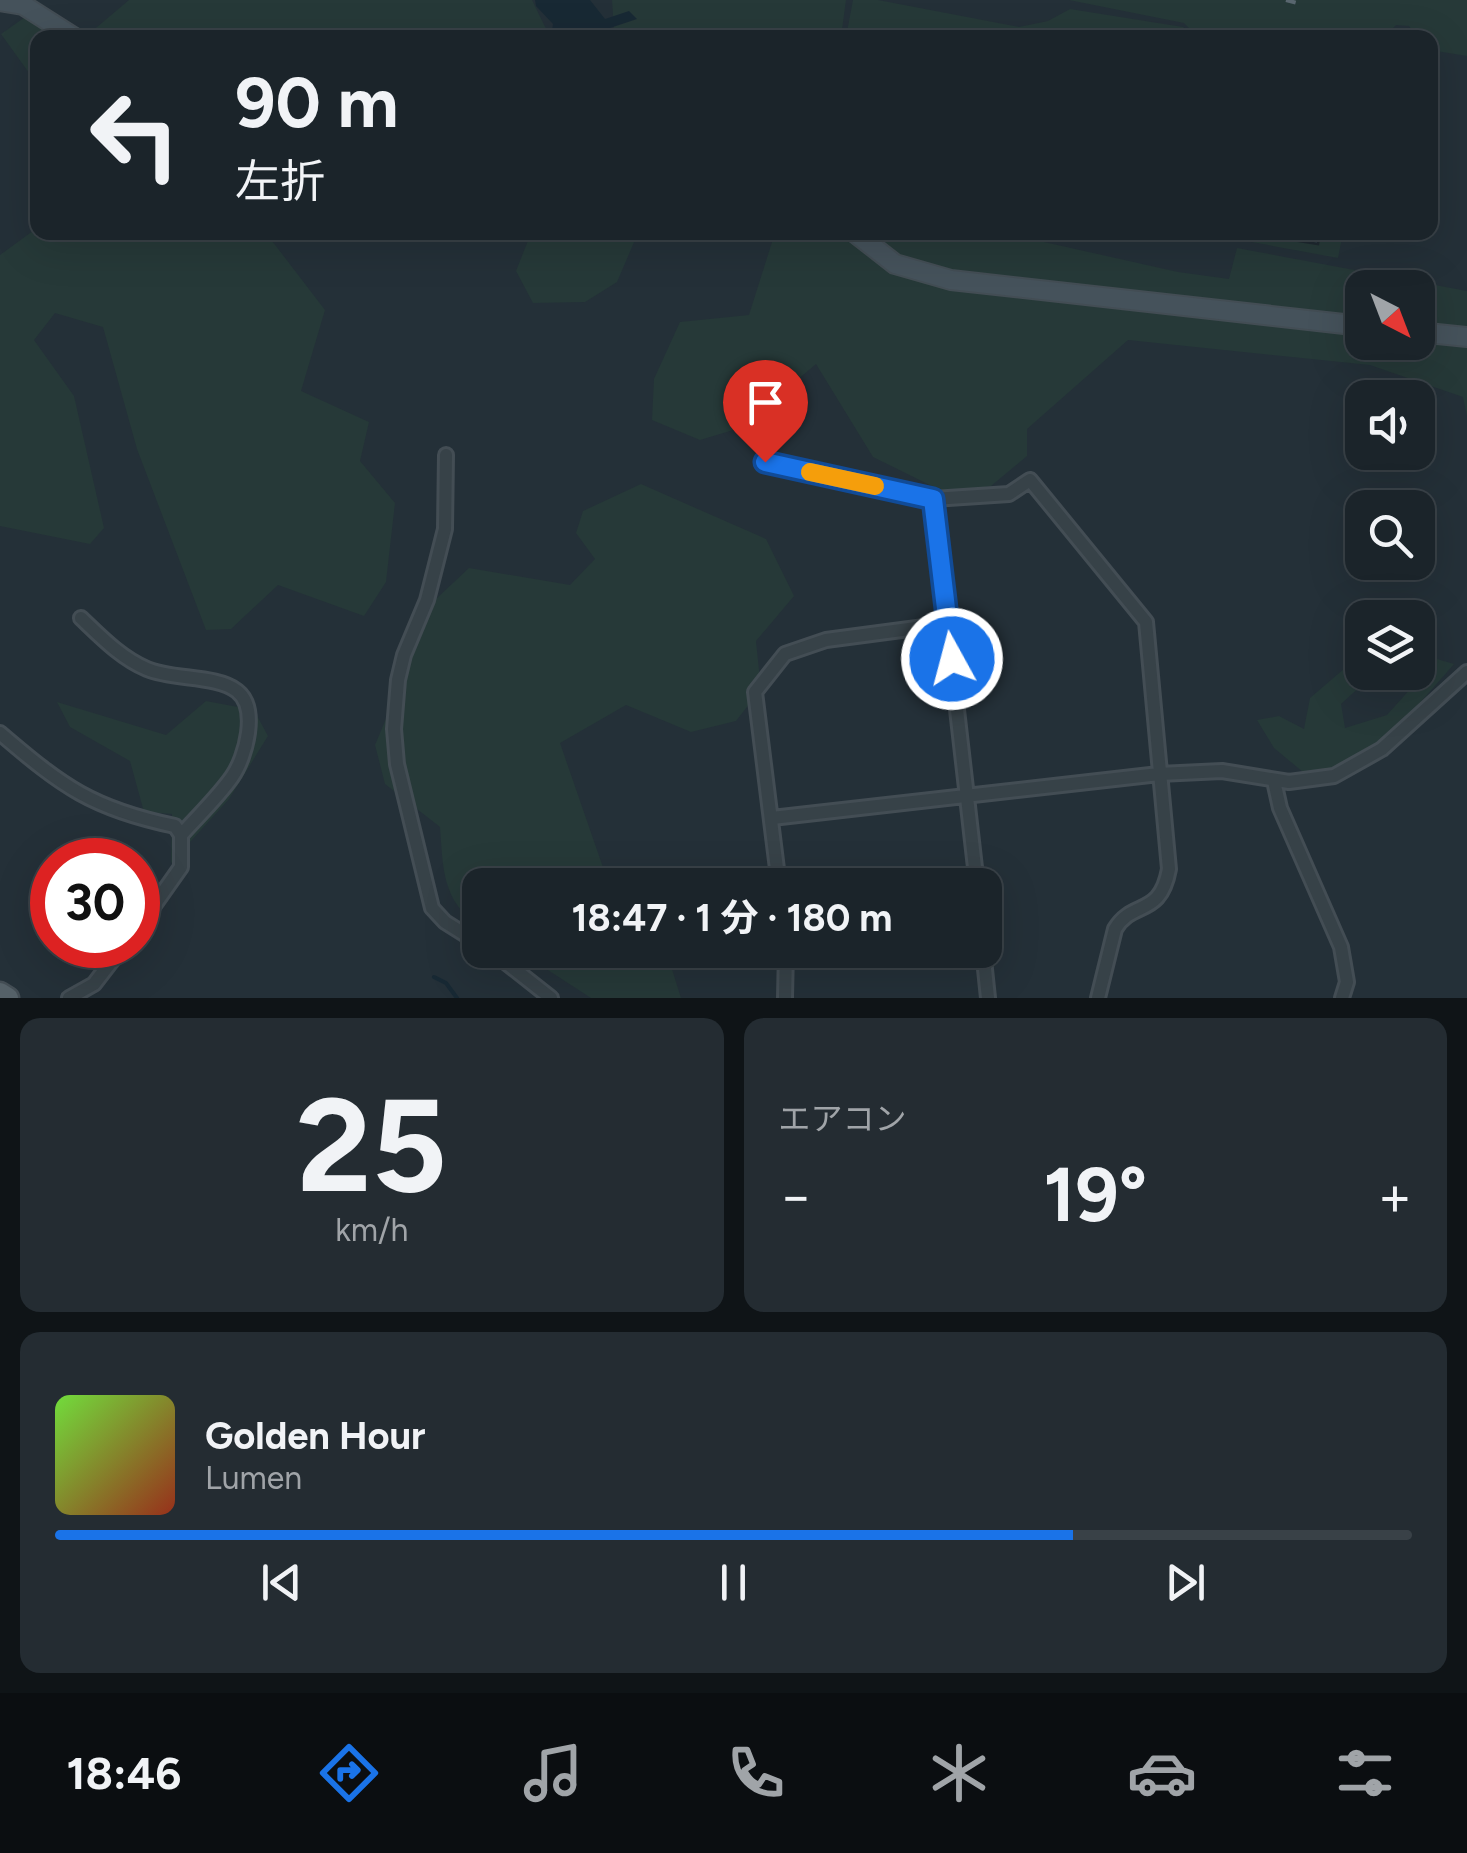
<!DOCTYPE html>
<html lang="ja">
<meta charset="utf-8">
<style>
:root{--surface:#1b242a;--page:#242c32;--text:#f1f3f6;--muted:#a0a4a8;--line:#394147;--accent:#1a73e8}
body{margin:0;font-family:Figtree,"Noto Sans JP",sans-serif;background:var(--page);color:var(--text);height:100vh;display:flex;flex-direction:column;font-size:38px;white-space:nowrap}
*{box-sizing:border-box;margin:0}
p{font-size:32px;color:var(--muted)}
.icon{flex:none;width:55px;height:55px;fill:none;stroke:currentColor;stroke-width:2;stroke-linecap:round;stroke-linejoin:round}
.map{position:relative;height:998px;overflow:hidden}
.sheet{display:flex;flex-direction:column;gap:20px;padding:20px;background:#0f1417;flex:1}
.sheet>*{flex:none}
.guide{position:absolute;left:30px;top:30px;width:1408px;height:210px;border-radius:20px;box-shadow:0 10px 40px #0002,0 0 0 2px var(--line);background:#1b242a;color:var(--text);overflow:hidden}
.needle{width:65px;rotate:138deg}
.buttons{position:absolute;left:1345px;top:270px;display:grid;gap:20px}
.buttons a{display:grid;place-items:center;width:90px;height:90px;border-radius:20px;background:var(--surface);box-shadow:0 10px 40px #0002,0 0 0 2px var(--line);font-size:50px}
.speed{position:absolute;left:30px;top:838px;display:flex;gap:20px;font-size:50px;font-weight:700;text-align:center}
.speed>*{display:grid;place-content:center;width:130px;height:130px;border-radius:50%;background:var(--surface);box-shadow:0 10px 40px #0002,0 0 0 2px var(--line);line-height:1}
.speed .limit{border:15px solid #d22;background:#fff;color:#111}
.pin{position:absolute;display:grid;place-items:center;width:85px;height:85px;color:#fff;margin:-102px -42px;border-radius:50% 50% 50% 0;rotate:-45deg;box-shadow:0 0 10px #0007}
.pin .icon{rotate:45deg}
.me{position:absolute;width:110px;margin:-55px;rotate:353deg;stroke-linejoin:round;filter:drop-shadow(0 0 8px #0008)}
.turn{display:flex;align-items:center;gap:35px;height:210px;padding:0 40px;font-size:45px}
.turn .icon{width:130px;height:130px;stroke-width:2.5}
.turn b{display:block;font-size:70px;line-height:85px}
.big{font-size:75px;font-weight:700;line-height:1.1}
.sheet .card{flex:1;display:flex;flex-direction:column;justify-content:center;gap:15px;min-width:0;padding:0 35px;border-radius:20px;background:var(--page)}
.sheet .dial{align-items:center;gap:0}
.dial b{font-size:130px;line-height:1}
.song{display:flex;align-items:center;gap:30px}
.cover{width:120px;height:120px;border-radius:15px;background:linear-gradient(135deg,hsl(100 70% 55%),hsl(10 70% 35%))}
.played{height:10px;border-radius:5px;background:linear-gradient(90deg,var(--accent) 75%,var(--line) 75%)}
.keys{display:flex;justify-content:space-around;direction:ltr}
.heat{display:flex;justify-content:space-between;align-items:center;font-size:55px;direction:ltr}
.sheet .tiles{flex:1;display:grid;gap:20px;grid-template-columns:1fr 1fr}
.card:last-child{grid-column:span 2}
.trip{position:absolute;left:462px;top:868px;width:540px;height:100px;border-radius:20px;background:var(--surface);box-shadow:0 10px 40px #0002,0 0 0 2px var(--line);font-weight:700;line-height:100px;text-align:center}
.dock{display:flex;height:160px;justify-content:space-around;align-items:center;background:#0b0e11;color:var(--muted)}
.dock .icon{width:70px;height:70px}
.dock .active{color:var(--accent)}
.dock b{font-size:45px;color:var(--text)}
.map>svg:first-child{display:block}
.green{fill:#263938;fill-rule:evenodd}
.water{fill:#182934}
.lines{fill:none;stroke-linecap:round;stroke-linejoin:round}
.stream{stroke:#182934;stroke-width:4}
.building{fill:#33424c;stroke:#1e282f;stroke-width:2.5}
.street-casing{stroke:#434d54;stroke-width:18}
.secondary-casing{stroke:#434d54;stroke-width:22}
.primary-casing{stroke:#434d54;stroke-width:25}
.street{stroke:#374248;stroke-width:12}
.secondary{stroke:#45525b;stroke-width:18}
.primary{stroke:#556168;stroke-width:20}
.rail{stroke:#59666f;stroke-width:4;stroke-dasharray:10 10;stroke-linecap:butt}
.route-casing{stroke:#114b97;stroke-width:25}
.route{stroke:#1a73e8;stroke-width:18}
.slow{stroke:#f59e0b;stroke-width:18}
</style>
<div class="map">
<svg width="1467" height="998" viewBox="0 0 1467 998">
<rect width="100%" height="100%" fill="#243038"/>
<!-- green -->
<path class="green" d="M129 0H532L550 37 38 38 37 84 1 34 38 8 90 33Z
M612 0H846L841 37 601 38 614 30Z
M853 0H878L1019 27 1048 21 1070 9 1183 27 1194 37H846Z
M1069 0H1467V56L1430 50V38L1417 37 1409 26 1396 25 1384 37H1198L1184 23Z
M37 228 38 232 266 233 325 310 301 391 369 422 360 461 395 503 386 582 364 616 278 585 231 629 206 630 137 449 103 327 55 313 34 340 74 396 104 528 90 544 0 526V255Z
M531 233V232L638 233 617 282 585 302 533 303 516 271Z
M762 233H1004L1178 272 1229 279 1237 248 1467 291V416L1463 397 1370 365 1128 340 1027 429V456L991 486 948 494 873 457 816 364 740 428 700 440 652 420 654 379 680 322 749 315 773 239ZM1362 288H1418V342H1362Z
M1203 233H1343L1338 258Z
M641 484 766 539 794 596 756 641 761 689 736 721 691 732 626 705 560 743 606 876 614 885H480V926C442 902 443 868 440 827L385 784 375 745 436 599 469 568 570 585 595 559 576 533 583 511Z
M1362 644V672L1375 673 1341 704 1345 728 1387 715 1437 659 1454 664 1392 735 1334 772H1303L1274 748 1257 720 1279 716 1304 729 1310 698 1345 668Z
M206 701 254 710 268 736 229 799 171 863 172 814 144 812 130 761 70 727 57 702 166 735Z
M517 950H666L681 998H591Z"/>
<!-- water -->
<path class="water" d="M535 0H590L605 19 629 11 637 19 610 28 599 37H551L553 24 536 6Z"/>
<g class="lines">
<!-- stream -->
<path class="stream" d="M434 977 446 983 457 998"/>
</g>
<!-- building -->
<path class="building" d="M1280 232H1320L1318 244 1280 238Z"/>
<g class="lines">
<!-- street casing -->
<g class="street-casing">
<path id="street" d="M446 455 445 529 427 600 404 655 398 680 394 729 397 764 432 908 445 922 480 944
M765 462 933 499 1009 494 1030 480 1146 622 1169 869C1160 918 1133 899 1115 929L1098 998
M933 499 977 885
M81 618C101 637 121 658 147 669 172 680 217 675 237 691 259 708 246 757 232 777 218 797 198 816 181 835V867L138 928
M0 733C63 787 93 809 175 826L181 835
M1274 781 1280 808 1341 947 1347 982 1342 998
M772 818 1159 774 1222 771 1289 782 1334 776 1382 749 1467 672
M779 885 755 692 785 654 826 640 947 624
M490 950 551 998
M983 950 988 998
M69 998 94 984 124 945
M785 998 786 950"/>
</g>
<!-- secondary casing -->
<g class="secondary-casing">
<path id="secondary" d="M0 1 23 5 75 38
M854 232 895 264 951 280 1362 326
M1418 332 1467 337"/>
</g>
<!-- primary casing -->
<g class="primary-casing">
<path id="primary" d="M0 993 8 998"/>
</g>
<!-- street -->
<use href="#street" class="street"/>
<!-- secondary -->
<use href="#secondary" class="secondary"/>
<!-- primary -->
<use href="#primary" class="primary"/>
<!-- rail -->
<path class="rail" d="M1286 0 1297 3"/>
</g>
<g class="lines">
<!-- route casing -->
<g class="route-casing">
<path id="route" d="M765 462 933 499 952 659"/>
</g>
<!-- route -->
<use href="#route" class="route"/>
<!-- slow -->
<path class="slow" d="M810 472 875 486"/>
</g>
</svg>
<div class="buttons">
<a><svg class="needle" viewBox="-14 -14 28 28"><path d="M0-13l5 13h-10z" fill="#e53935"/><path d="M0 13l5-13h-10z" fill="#a0a4a8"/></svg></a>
<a><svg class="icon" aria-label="sound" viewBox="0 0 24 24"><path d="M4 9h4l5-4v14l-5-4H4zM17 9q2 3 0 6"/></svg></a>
<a><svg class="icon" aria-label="search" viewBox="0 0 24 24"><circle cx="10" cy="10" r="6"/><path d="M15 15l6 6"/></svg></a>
<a><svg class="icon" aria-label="layers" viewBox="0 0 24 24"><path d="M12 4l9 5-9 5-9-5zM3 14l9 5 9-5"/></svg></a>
</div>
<div class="speed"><div class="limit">30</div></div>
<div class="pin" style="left:765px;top:462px;background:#d93025"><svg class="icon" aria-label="arrive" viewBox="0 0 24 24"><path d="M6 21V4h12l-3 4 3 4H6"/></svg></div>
<svg class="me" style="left:952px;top:659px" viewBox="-20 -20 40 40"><circle r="17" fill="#1a73e8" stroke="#fff" stroke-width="3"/><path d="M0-11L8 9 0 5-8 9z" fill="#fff"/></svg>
<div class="trip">18:47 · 1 分 · 180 m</div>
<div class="guide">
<div class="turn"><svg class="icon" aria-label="left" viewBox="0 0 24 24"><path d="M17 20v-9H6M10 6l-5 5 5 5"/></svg><div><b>90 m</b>左折</div></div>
</div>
</div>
<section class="sheet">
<div class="tiles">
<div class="card dial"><b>25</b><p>km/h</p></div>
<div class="card"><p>エアコン</p>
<div class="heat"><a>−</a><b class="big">19°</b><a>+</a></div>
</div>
<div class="card">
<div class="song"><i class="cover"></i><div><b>Golden Hour</b><p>Lumen</p></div></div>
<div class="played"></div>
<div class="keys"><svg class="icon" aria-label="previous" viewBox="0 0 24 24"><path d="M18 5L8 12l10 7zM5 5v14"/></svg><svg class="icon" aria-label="pause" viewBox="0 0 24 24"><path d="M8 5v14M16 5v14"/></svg><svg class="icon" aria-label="next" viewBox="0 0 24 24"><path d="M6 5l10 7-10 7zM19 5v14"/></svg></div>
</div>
</div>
</section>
<nav class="dock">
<b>18:46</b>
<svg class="icon active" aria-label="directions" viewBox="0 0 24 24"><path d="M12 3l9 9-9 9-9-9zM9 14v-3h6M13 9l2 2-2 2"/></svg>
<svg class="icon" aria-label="music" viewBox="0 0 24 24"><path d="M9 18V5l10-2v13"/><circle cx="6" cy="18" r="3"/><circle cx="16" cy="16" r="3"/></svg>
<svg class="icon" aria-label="phone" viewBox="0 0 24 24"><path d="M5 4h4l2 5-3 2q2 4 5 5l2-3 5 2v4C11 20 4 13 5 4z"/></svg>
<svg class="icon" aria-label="climate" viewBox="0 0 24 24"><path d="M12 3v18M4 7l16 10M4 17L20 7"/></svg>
<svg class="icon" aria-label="car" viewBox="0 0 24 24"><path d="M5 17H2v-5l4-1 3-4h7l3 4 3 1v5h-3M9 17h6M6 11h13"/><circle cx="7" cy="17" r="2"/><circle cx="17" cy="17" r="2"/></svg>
<svg class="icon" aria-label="filters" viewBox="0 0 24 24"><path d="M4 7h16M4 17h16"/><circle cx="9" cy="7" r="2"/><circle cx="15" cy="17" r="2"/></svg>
</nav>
